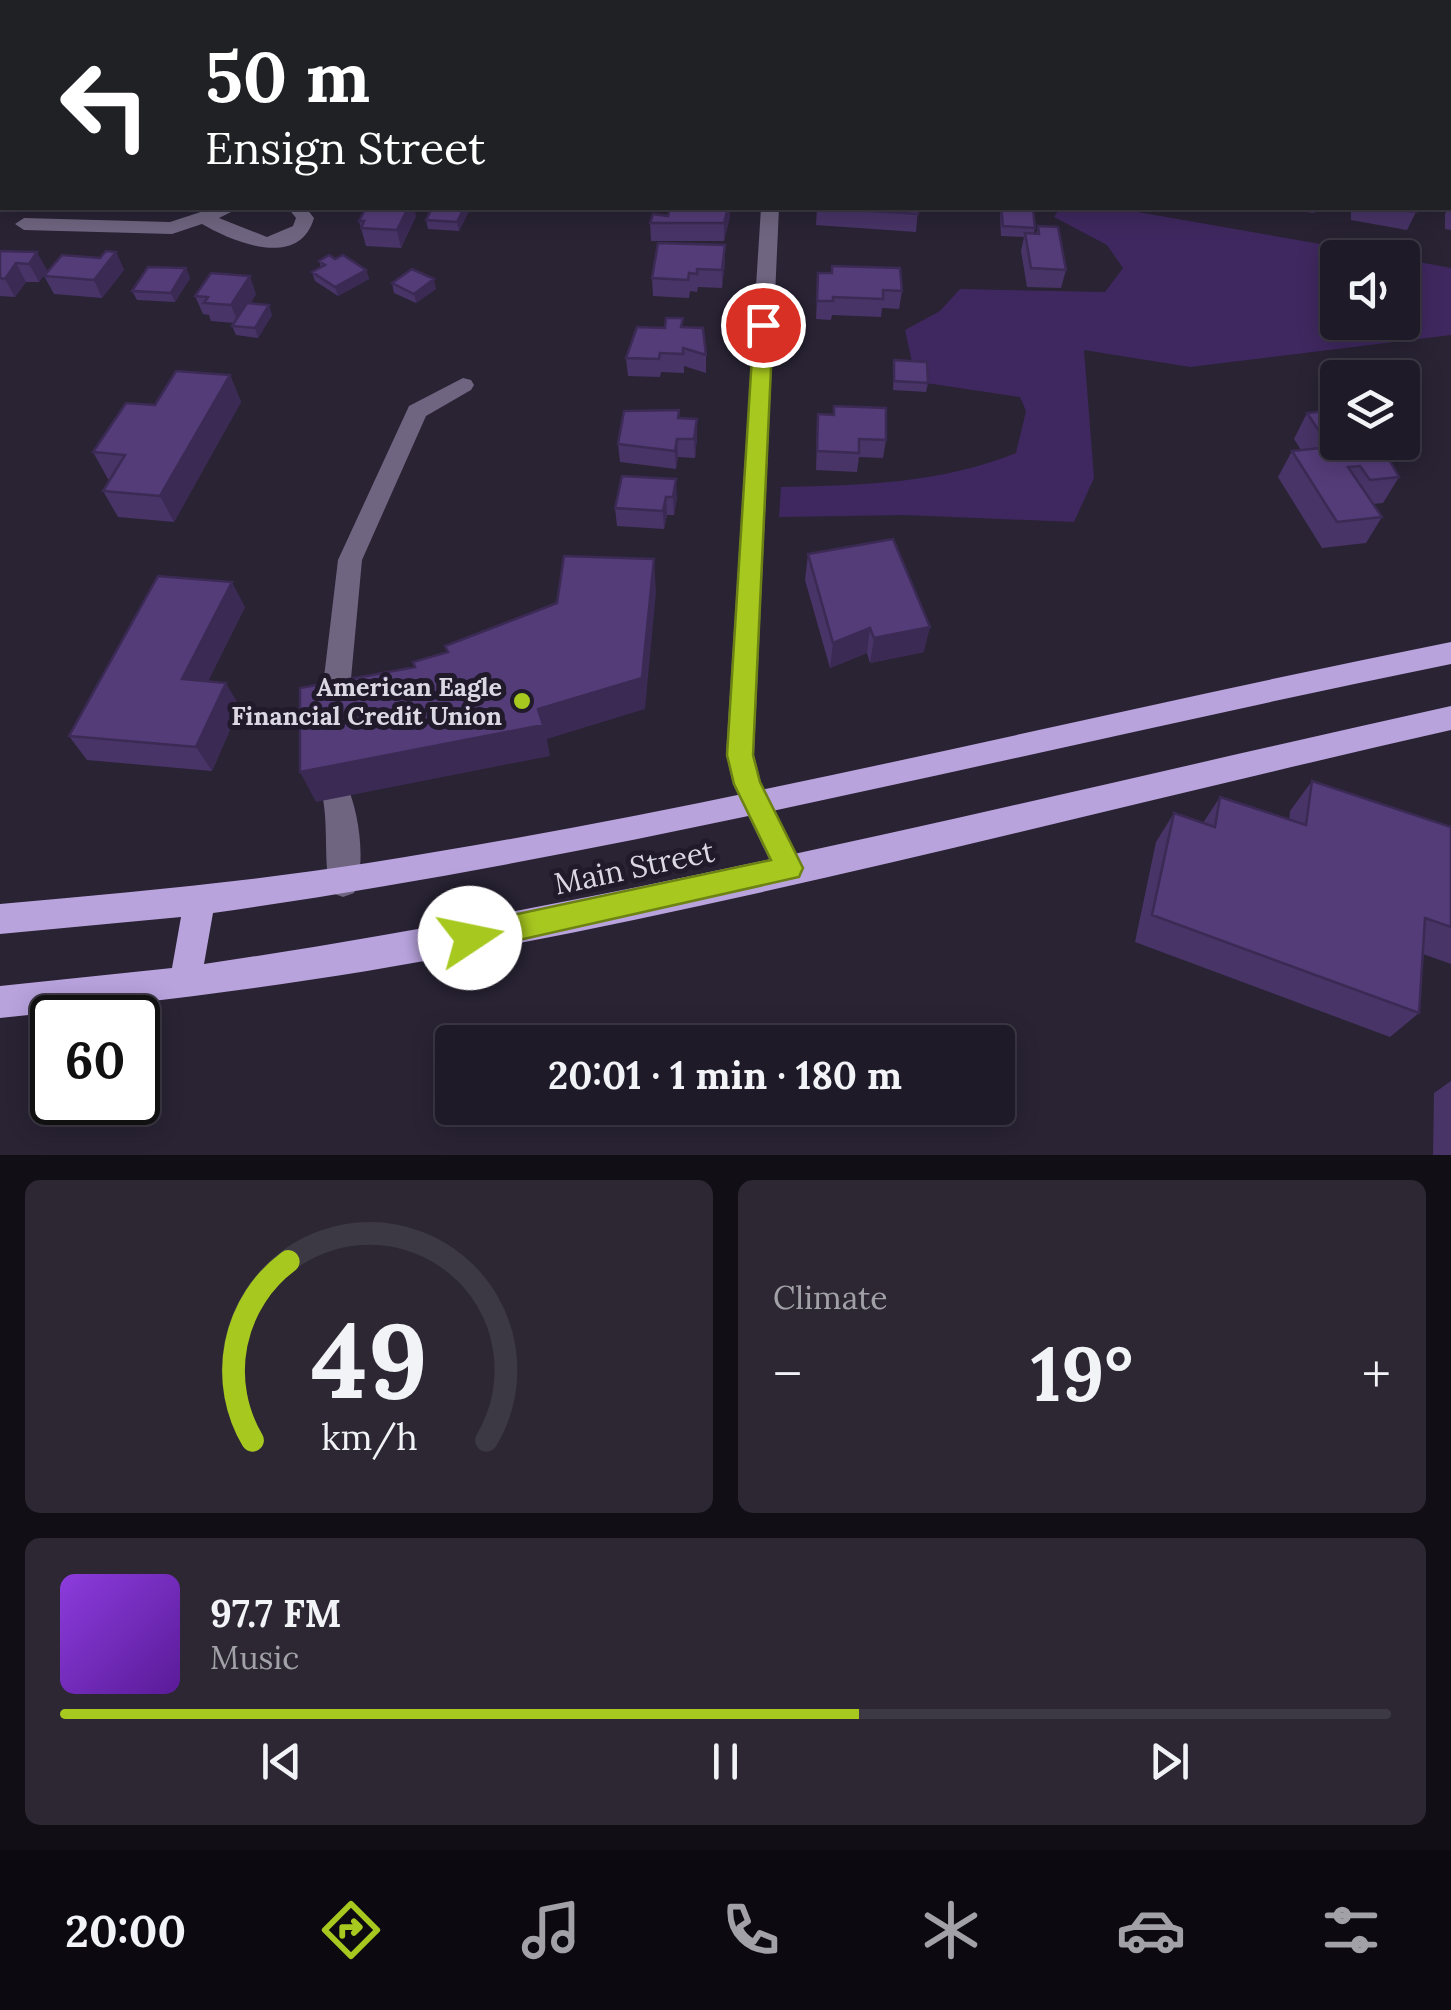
<!DOCTYPE html>
<meta charset="utf-8">
<style>
:root{--surface:#1f1a27;--page:#2c2733;--text:#f1f3f6;--muted:#a1a1a7;--line:#3c3844;--accent:#a7c81f}
body{margin:0;font-family:Lora,serif;background:var(--page);color:var(--text);height:100vh;display:flex;flex-direction:column;font-size:38px;white-space:nowrap}
*{box-sizing:border-box;margin:0}
p{font-size:32px;color:var(--muted)}
.icon{flex:none;width:55px;height:55px;fill:none;stroke:currentColor;stroke-width:2;stroke-linecap:round;stroke-linejoin:round}
.map{position:relative;height:1155px;overflow:hidden}
.sheet{display:flex;flex-direction:column;gap:25px;padding:25px;background:#110e15;flex:1}
.sheet>*{flex:none}
.guide{position:absolute;left:0px;top:0px;width:1452px;height:210px;box-shadow:0 5px 25px #0003,0 0 0 2px var(--line);background:#202124;color:#fff;overflow:hidden}
.controls{position:absolute;left:1320px;top:240px;display:grid;gap:20px}
.controls a{display:grid;place-items:center;width:100px;height:100px;border-radius:10px;background:var(--surface);box-shadow:0 5px 25px #0003,0 0 0 2px var(--line);font-size:50px}
.speed{position:absolute;left:30px;top:995px;display:flex;gap:20px;font-size:50px;font-weight:700;text-align:center}
.speed>*{display:grid;place-content:center;width:130px;height:130px;border-radius:50%;background:var(--surface);box-shadow:0 5px 25px #0003,0 0 0 2px var(--line);line-height:1}
.speed .limit{border:5px solid #111;border-radius:15px;background:#fff;color:#111}
.pin{position:absolute;display:grid;place-items:center;width:85px;height:85px;color:#fff;margin:-42px;border:5px solid #fff;border-radius:50%;box-shadow:0 2px 10px #0007}
.me{position:absolute;width:110px;margin:-55px;rotate:79deg;stroke-linejoin:round;filter:drop-shadow(0 0 8px #0008)}
.turn{display:flex;align-items:center;gap:35px;height:210px;padding:0 40px;font-size:45px}
.turn .icon{width:130px;height:130px;stroke-width:2.5}
.turn b{display:block;font-size:70px;line-height:85px}
.big{font-size:75px;font-weight:700;line-height:1.1}
.sheet .card{flex:1;display:flex;flex-direction:column;justify-content:center;gap:15px;min-width:0;padding:0 35px;border-radius:15px;background:var(--page)}
.sheet .dial{align-items:center;gap:0}
.dial svg{height:260px;overflow:visible;fill:none;stroke:var(--line);stroke-width:7;stroke-linecap:round;text-anchor:middle}
.dial text{fill:var(--text);stroke:none}
.song{display:flex;align-items:center;gap:30px}
.cover{width:120px;height:120px;border-radius:15px;background:linear-gradient(135deg,hsl(270 70% 55%),hsl(270 70% 35%))}
.played{height:10px;border-radius:5px;background:linear-gradient(90deg,var(--accent) 60%,var(--line) 60%)}
.keys{display:flex;justify-content:space-around;direction:ltr}
.heat{display:flex;justify-content:space-between;align-items:center;font-size:55px;direction:ltr}
.sheet .tiles{flex:1;display:grid;gap:25px;grid-template-columns:1fr 1fr}
.card:last-child{grid-column:span 2}
.trip{position:absolute;left:435px;top:1025px;width:580px;height:100px;border-radius:10px;background:var(--surface);box-shadow:0 5px 25px #0003,0 0 0 2px var(--line);font-weight:700;line-height:100px;text-align:center}
.tab-bar{display:flex;height:160px;justify-content:space-around;align-items:center;background:#0c0a10;color:var(--muted)}
.tab-bar .icon{width:70px;height:70px}
.tab-bar .selected{color:var(--accent)}
.tab-bar b{font-size:45px;color:var(--text)}
.map>svg:first-child{display:block}
.green{fill:#3f285f}
.lines{fill:none;stroke-linecap:round;stroke-linejoin:round}
.minor{fill:#6f6581;fill-rule:evenodd}
.major{fill:#b8a3dd;fill-rule:evenodd}
.wall{fill:#483467}
.shaded-wall{fill:#3b2a54}
.building{fill:#543c78;stroke:#3b2a54;stroke-width:2.5}
.route{fill:#a7c81f;stroke:#6d8214;stroke-width:2.5}
.poi-dot{fill:#a7c81f;stroke:#201a2a;stroke-width:4}
.labels{text-anchor:middle;dominant-baseline:central;stroke-width:10;stroke-linejoin:round;paint-order:stroke}
.poi-label{font-size:25px;font-weight:bold;fill:#dcd8e3;stroke:#201a2a;text-anchor:end}
.near-street-label{font-size:30px;fill:#dcd8e3;stroke:#201a2a}
</style>
<div class="map">
<svg width="1451" height="1155" viewBox="0 0 1451 1155">
<rect width="100%" height="100%" fill="#292334"/>
<!-- green -->
<path class="green" d="M1060 208H1115L1395 257 1338 258V322H1402L1403 259 1451 268V335L1190 367 1084 350 1094 478 1074 522 905 515 779 517 781 487C862 485 939 484 1016 453L1026 411 1020 397 926 383 914 371 905 330 940 311 960 289 1105 292 1123 268 1107 245 1054 217Z"/>
<g class="lines">
<!-- minor -->
<path class="minor" d="M775 0H789V2H775Z
M1105 0H1119V2H1105Z
M1450 171H1451V181H1450Z
M213 208H239L219 218 267 237 293 226 296 218 288 208H306L314 218C299 270 233 242 202 224L172 234 24 230 15 224 24 218 170 222Z
M761 208H779L754 755 761 783 804 868 800 878 789 882 778 878 733 784 726 755Z
M463 378 471 380 474 385 471 390 426 416 362 560 348 711 344 719 334 722 324 719 320 711 338 560 409 406Z
M335 777 345 781C359 810 367 863 354 893L343 897 332 893C322 869 330 823 321 790L325 781Z"/>
<!-- major -->
<path class="major" d="M1451 642V664C1038 748 630 854 213 913L204 964C625 902 1036 798 1451 706V730C1090 812 732 909 367 971 245 991 123 1005 0 1018V986L172 968 181 917 0 934V904C123 893 246 882 368 863 732 806 1090 714 1451 642Z"/>
</g>
<!-- wall -->
<path class="wall" d="M282 0H326L325 2H283Z
M814 0H894V2H814Z
M1029 0H1061L1060 2H1028Z
M1284 0 1283 2H1250L1238 1Z
M1451 202V230L1445 229V214L1448 208H1450Z
M432 208H466L468 213 459 231 428 229 426 220Z
M817 208H918L916 232 816 225Z
M1001 208 1035 228 1034 233 1036 234 1038 226 1066 270 1061 288 1027 287 1021 251 1024 237 1001 236 1000 215Z
M1278 208H1316L1314 213Z
M1351 208H1416V212L1407 230 1351 220Z
M416 216 401 248 366 246 359 221Z
M668 216H730L724 241H651L650 223Z
M0 251 47 270 39 282H26L15 297 0 296Z
M116 252 124 270 102 298 54 294 44 276Z
M335 259 366 270 369 279 338 296 315 281 312 272 321 267 319 261Z
M725 263 722 288 698 287 697 292 690 291 689 298 653 296 652 278Z
M186 268 190 278 175 302 137 300 132 291Z
M818 273 902 291 899 309 882 308 881 317 832 315 831 320 816 319Z
M392 283 436 289 416 303 394 293Z
M256 294 250 304 272 315 258 338 236 335 232 326 234 323 211 321 209 315 203 314 195 296Z
M683 327 706 355V373L684 366V373L661 372 660 377 628 376 626 358 665 328Z
M894 360 928 383 926 392 893 390Z
M230 375 241 402 174 522 118 517 103 491 111 479H108L93 452 155 405Z
M1307 413 1399 477 1383 503 1373 504 1382 517 1366 543 1322 548 1278 477 1292 451 1301 450 1294 439Z
M818 414 886 440 883 458 859 457 857 472 816 470Z
M697 437 695 458 678 457 676 469 620 462 618 444Z
M622 476 677 497 674 515H667L664 529 617 526 615 508Z
M808 554 924 652 870 663 867 653 830 668 805 580Z
M245 607 208 681 240 707 212 771 87 760 69 736Z
M1312 781 1451 827V964L1423 954 1419 1013 1390 1037 1135 942 1156 842 1174 813 1203 823 1220 797 1289 820 1290 811Z
M1451 1081V1155H1433L1434 1093Z"/>
<!-- shaded-wall -->
<path class="shaded-wall" d="M22 0H70L71 2H15Z
M2 8V37L0 38V9Z
M2 50V90L0 93V53Z
M408 208H414L416 216 401 248 397 230Z
M464 208H466L468 213 459 231 457 222Z
M728 208H730V216L724 241V223Z
M725 245V263L722 288V270Z
M37 252 47 270 39 282 29 264Z
M116 252 124 270 102 298 94 280Z
M16 263 26 282 15 297 5 279Z
M186 268 190 278 175 302 171 293Z
M366 270 369 279 338 296 335 287Z
M250 276 256 294 238 323 231 305Z
M434 279 436 289 416 303 414 294Z
M269 305 272 315 258 338 255 328Z
M230 375 241 402 174 522 160 496Z
M697 419V437L695 458 694 439Z
M677 439 678 457 676 469 675 451Z
M676 479 677 497 674 515 673 497Z
M666 497 667 515 664 529 663 511Z
M654 559 656 592 645 709 547 739 550 756 316 802 300 772 538 709Z
M232 582 245 607 197 704 182 679Z
M930 627 924 652 870 663 874 638Z
M870 628 867 653 830 668 833 643Z
M226 683 240 707 212 771 196 747Z"/>
<!-- building -->
<path class="building" d="M0 0H22L15 2H2V8L0 9Z
M420 0H462L459 2H419Z
M626 0H662V2Z
M701 0H734V2H701Z
M1314 0H1357V2H1314Z
M1390 0H1400L1415 2H1389Z
M0 37 2 38V50L0 53Z
M366 208H408L397 230 361 228 364 221H359Z
M432 208H464L457 222 426 220Z
M670 208H728L724 223H650L653 214 668 216Z
M825 208H918V214Z
M1001 208H1033L1035 228 1003 226Z
M1389 208H1416V212Z
M1038 226 1058 227 1066 270 1031 268 1025 233 1039 234Z
M658 243 725 245 722 270 697 269V274L689 273 688 280 652 278Z
M0 251 37 252 29 264 16 263 5 279 0 278Z
M106 251 116 252 94 280 44 276 62 255 100 258Z
M329 255 335 259 343 255 366 270 335 287 312 272 325 265 319 261Z
M832 266 900 268 902 291 883 290V299L833 297V301H817L818 273H832Z
M148 267 186 268 171 293 132 291Z
M412 269 434 279 414 294 392 283Z
M211 273 250 276 231 305 204 303 208 297 195 296Z
M247 303 269 305 255 328 232 326Z
M666 318H683L681 327 703 328 706 355 683 348V354L660 353 659 359 626 358 637 327 665 328Z
M894 360 927 362 928 383 894 381Z
M176 371 230 375 160 496 103 491 125 455 93 452 126 403 155 405Z
M834 406 886 408V440L859 439V453L817 451 818 414 834 415Z
M679 410 678 418 697 419 694 439H677L675 451 618 444 624 411Z
M1338 410V442H1379L1399 477 1370 480 1360 466 1348 467 1382 517 1337 522 1292 451 1330 447 1307 413Z
M622 476 676 479 673 497H666L663 511 615 508Z
M893 539 930 627 874 638 870 628 833 643 808 554Z
M564 556 654 559 642 678 538 709 543 725 300 772V688L415 667 413 662 448 652 445 646 557 603Z
M158 576 232 582 182 679 226 683 196 747 69 736Z
M1312 781 1451 827V927L1425 918 1419 1013 1152 915 1174 813 1215 827 1220 797 1306 825Z"/>
<!-- route -->
<path class="route" d="M763 319 773 325 753 755 760 782 803 868 799 877 470 951 460 947 456 938 460 928 470 924 771 860 734 784 727 755 754 325Z"/>
<!-- markers -->
<circle class="poi-dot" cx="522" cy="701" r="10"/>
<g class="labels">
<!-- poi labels -->
<g class="poi-label">
<text x="502" y="687">American Eagle<tspan x="502" dy="29">Financial Credit Union</tspan></text>
</g>
<!-- near-street labels -->
<g class="near-street-label">
<text transform="translate(634 867) rotate(-12)">Main Street</text>
</g>
</g>
</svg>
<div class="controls">
<a><svg class="icon" aria-label="sound" viewBox="0 0 24 24"><path d="M4 9h4l5-4v14l-5-4H4zM17 9q2 3 0 6"/></svg></a>
<a><svg class="icon" aria-label="layers" viewBox="0 0 24 24"><path d="M12 4l9 5-9 5-9-5zM3 14l9 5 9-5"/></svg></a>
</div>
<div class="speed"><div class="limit">60</div></div>
<div class="pin" style="left:763px;top:325px;background:#d93025"><svg class="icon" aria-label="arrive" viewBox="0 0 24 24"><path d="M6 21V4h12l-3 4 3 4H6"/></svg></div>
<svg class="me" style="left:470px;top:938px" viewBox="-20 -20 40 40"><circle r="19" fill="#fff"/><path d="M0-13L10 11 0 6-10 11z" fill="#a7c81f"/></svg>
<div class="trip">20:01 · 1 min · 180 m</div>
<div class="guide">
<div class="turn"><svg class="icon" aria-label="left" viewBox="0 0 24 24"><path d="M17 20v-9H6M10 6l-5 5 5 5"/></svg><div><b>50 m</b>Ensign Street</div></div>
</div>
</div>
<section class="sheet">
<div class="tiles">
<div class="card dial"><svg viewBox="0 0 100 80">
<path d="M14 69A42 42 0 1 1 86 69"/>
<path d="M14 69A42 42 0 0 1 25 14" stroke="#a7c81f"/>
<text x="50" y="56" font-size="32" font-weight="700">49</text>
<text x="50" y="72" font-size="11">km/h</text>
</svg></div>
<div class="card"><p>Climate</p>
<div class="heat"><a>−</a><b class="big">19°</b><a>+</a></div>
</div>
<div class="card">
<div class="song"><i class="cover"></i><div><b>97.7 FM</b><p>Music</p></div></div>
<div class="played"></div>
<div class="keys"><svg class="icon" aria-label="previous" viewBox="0 0 24 24"><path d="M18 5L8 12l10 7zM5 5v14"/></svg><svg class="icon" aria-label="pause" viewBox="0 0 24 24"><path d="M8 5v14M16 5v14"/></svg><svg class="icon" aria-label="next" viewBox="0 0 24 24"><path d="M6 5l10 7-10 7zM19 5v14"/></svg></div>
</div>
</div>
</section>
<nav class="tab-bar">
<b>20:00</b>
<svg class="icon selected" aria-label="directions" viewBox="0 0 24 24"><path d="M12 3l9 9-9 9-9-9zM9 14v-3h6M13 9l2 2-2 2"/></svg>
<svg class="icon" aria-label="music" viewBox="0 0 24 24"><path d="M9 18V5l10-2v13"/><circle cx="6" cy="18" r="3"/><circle cx="16" cy="16" r="3"/></svg>
<svg class="icon" aria-label="phone" viewBox="0 0 24 24"><path d="M5 4h4l2 5-3 2q2 4 5 5l2-3 5 2v4C11 20 4 13 5 4z"/></svg>
<svg class="icon" aria-label="climate" viewBox="0 0 24 24"><path d="M12 3v18M4 7l16 10M4 17L20 7"/></svg>
<svg class="icon" aria-label="car" viewBox="0 0 24 24"><path d="M5 17H2v-5l4-1 3-4h7l3 4 3 1v5h-3M9 17h6M6 11h13"/><circle cx="7" cy="17" r="2"/><circle cx="17" cy="17" r="2"/></svg>
<svg class="icon" aria-label="filters" viewBox="0 0 24 24"><path d="M4 7h16M4 17h16"/><circle cx="9" cy="7" r="2"/><circle cx="15" cy="17" r="2"/></svg>
</nav>
